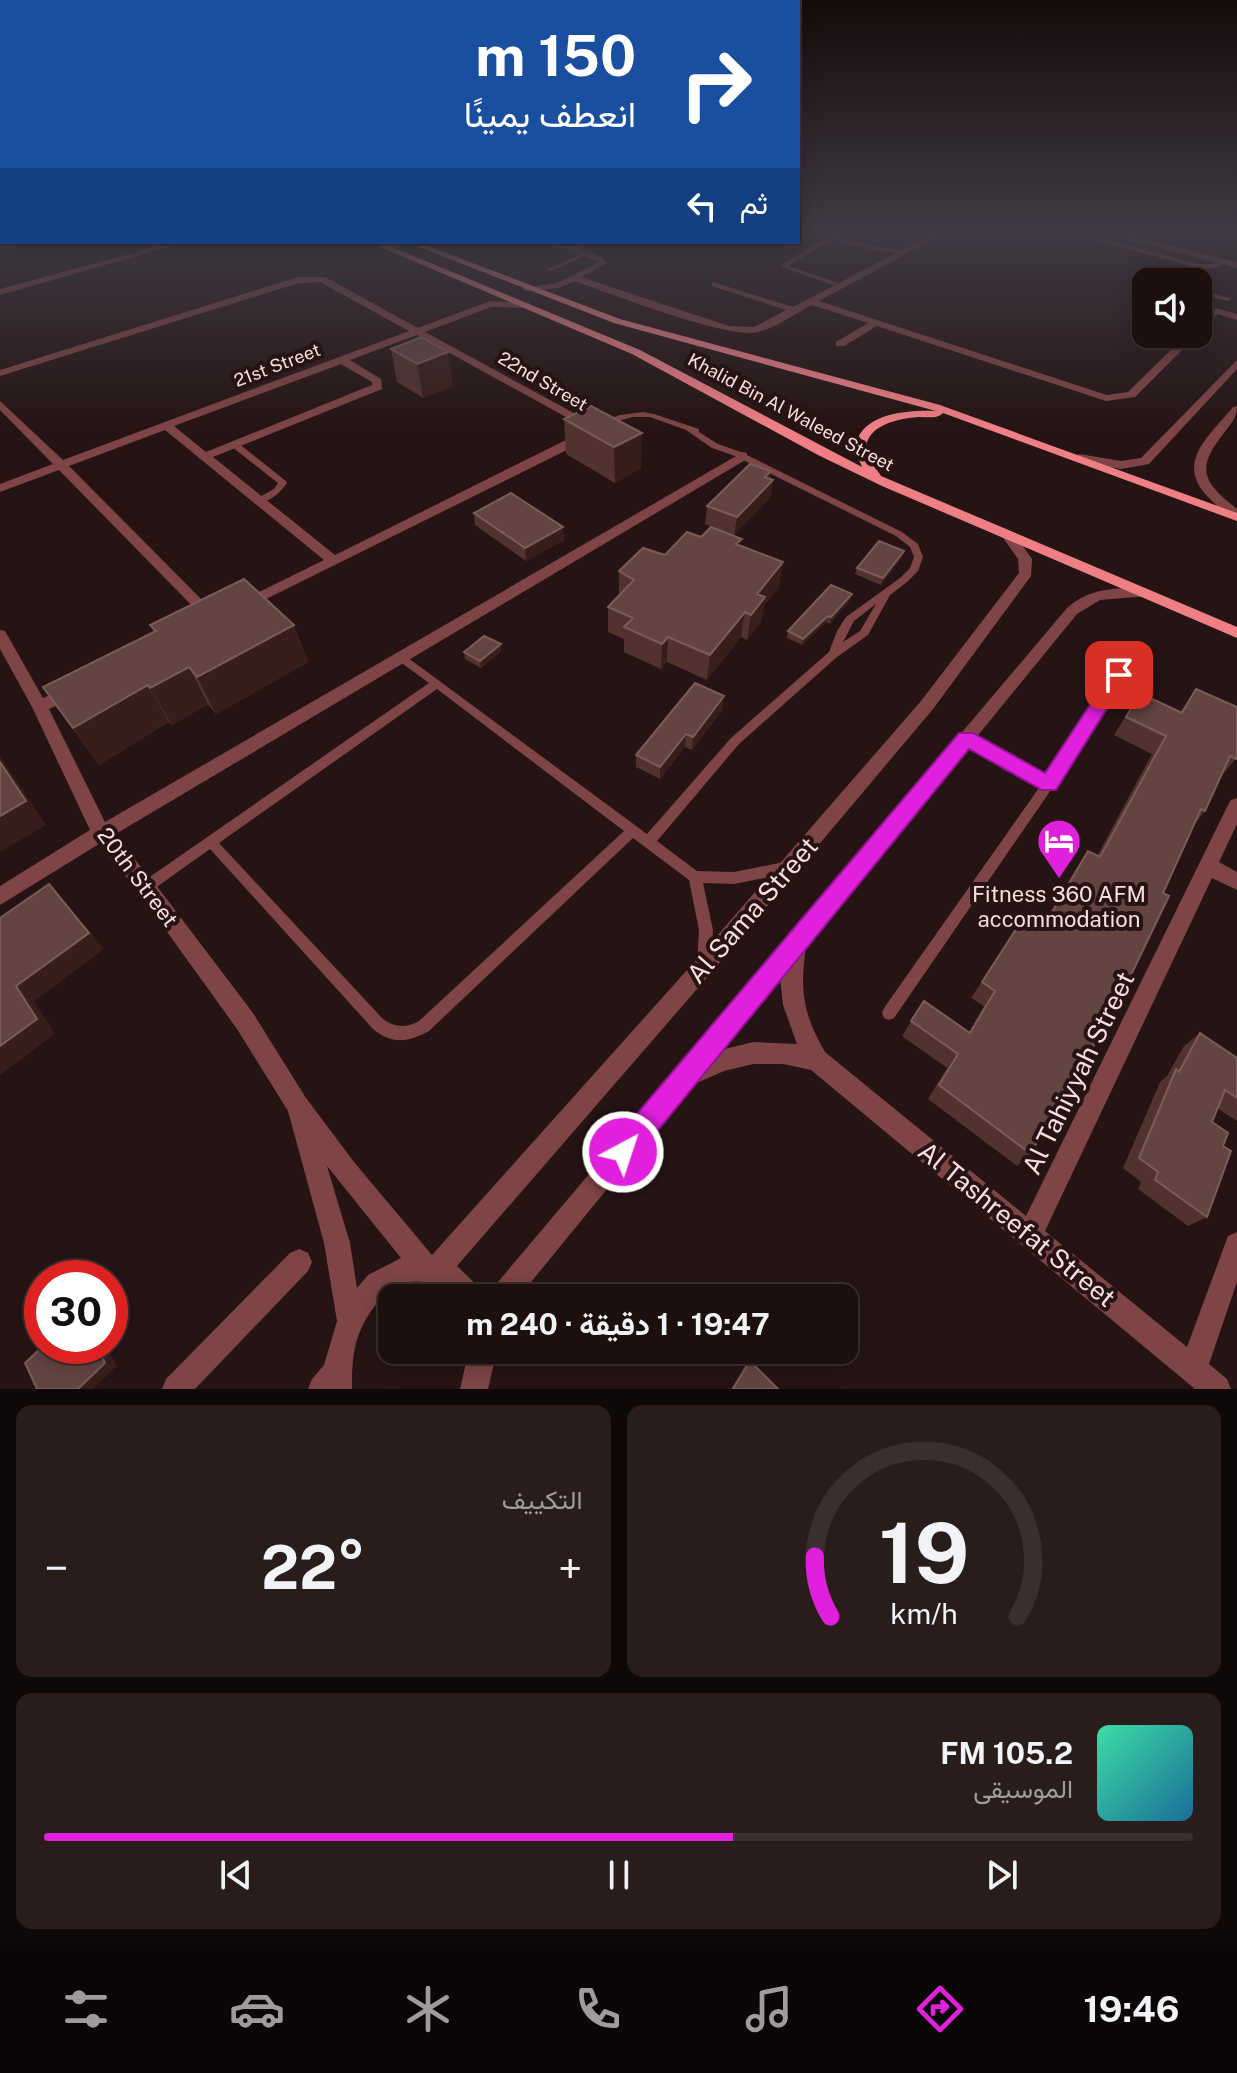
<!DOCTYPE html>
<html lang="ar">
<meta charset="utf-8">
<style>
:root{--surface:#1c0f0e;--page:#291d1c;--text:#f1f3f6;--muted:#a09c9e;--line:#3a2f2e;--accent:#e120de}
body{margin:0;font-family:"Public Sans",Vazirmatn,sans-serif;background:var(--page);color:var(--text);direction:rtl;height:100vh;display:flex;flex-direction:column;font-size:30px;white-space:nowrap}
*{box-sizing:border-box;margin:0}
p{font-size:26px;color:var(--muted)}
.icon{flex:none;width:44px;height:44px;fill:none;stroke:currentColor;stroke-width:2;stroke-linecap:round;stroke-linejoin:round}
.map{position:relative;height:1389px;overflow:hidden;direction:ltr}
.panel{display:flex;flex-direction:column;gap:16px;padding:16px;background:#0f0808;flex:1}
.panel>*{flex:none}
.banner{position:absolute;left:0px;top:0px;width:800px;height:244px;box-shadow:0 4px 20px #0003,0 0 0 2px var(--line);direction:rtl;background:#1a4fa0;color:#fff;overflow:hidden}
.tools{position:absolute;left:1132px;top:268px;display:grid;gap:16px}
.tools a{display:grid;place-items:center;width:80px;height:80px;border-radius:16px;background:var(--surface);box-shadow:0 4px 20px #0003,0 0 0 2px var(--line);font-size:40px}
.speed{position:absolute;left:24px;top:1260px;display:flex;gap:16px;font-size:40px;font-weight:700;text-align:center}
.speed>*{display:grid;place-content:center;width:104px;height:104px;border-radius:50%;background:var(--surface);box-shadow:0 4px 20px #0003,0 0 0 2px var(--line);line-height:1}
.speed .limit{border:12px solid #d22;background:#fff;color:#111}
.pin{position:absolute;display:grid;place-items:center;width:68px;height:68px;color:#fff;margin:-34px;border-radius:16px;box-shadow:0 4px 12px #0006}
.me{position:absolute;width:88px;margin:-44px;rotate:40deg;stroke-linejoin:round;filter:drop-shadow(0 0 6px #0008)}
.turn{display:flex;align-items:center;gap:28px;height:168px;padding:0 32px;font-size:36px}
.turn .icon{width:104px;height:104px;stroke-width:2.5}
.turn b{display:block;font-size:56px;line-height:68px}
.then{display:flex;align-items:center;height:76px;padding:0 32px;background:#0003;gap:16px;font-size:30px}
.big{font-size:60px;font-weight:700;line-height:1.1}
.panel .widget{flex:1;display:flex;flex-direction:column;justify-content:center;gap:12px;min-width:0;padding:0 28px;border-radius:16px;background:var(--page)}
.panel .dial{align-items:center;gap:0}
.dial svg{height:208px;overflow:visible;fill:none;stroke:var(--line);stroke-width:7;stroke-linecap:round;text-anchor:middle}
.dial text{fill:var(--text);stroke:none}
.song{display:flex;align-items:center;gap:24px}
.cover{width:96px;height:96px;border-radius:12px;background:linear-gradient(135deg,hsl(160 70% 55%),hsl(200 70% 35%))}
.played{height:8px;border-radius:4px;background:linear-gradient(90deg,var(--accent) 60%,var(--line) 60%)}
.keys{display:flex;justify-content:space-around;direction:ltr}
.heat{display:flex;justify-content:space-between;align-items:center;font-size:44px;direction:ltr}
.panel .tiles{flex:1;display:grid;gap:16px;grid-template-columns:1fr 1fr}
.widget:last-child{grid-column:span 2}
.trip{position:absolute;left:378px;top:1284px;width:480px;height:80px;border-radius:16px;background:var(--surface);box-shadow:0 4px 20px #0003,0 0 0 2px var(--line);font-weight:700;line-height:80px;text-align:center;direction:rtl}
.menu{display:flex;height:128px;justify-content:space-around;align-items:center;background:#0b0606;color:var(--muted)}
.menu .icon{width:56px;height:56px}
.menu .selected{color:var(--accent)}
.menu b{font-size:36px;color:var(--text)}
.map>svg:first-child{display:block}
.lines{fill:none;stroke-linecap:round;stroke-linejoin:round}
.lane{fill:#7e4446;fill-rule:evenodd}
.street{fill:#7e4446;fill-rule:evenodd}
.secondary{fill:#ee7f85;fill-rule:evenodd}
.wall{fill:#51322e}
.shaded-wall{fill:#381e1b}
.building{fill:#634441;stroke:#7b5c59;stroke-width:2}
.route{fill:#e120de;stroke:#921590;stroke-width:2}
.labels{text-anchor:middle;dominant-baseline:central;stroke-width:8;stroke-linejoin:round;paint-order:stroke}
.far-street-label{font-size:18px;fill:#fadddc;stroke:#251413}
.street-label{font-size:22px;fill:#fadddc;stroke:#251413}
.poi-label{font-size:22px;fill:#fadddc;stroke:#251413}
.near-street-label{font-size:26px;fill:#fadddc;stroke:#251413}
</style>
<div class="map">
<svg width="1237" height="1389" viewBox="0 0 1237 1389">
<rect width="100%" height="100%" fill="#251413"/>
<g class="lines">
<!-- lane -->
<path class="lane" d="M834 233H842L837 237 871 246 910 251 907 253 871 250 833 239 788 266 844 285 845 286 842 288 780 266Z
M1071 233H1082L1197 264H1214L1224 260 1227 262 1215 268H1197Z
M585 252 588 254 587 255 551 271 546 270Z
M1134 273 1163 281 1164 282H1154L1132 276V274Z
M1198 290 1230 298 1231 299 1228 301 1198 294Z
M643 412 654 414 699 429V432L718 444 741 452 902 532 918 544 923 557 918 571 907 582 890 595 868 635 837 657 739 744 657 841 697 871 734 872 784 862 789 864 791 868 789 872 784 874 734 884 703 883 713 930 711 963 709 968 704 970 699 968 697 963 699 930 689 880 633 838 429 1031C409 1042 392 1045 373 1029L210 849 151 891 146 893 141 891 139 887 141 883 429 683 396 659 395 656 396 653 400 652 647 834 731 738 829 652 837 631 846 617 900 578 910 568 914 557 910 547 896 536 735 456 712 448 686 430 650 417H633L602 425 598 423 620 415ZM876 604 860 631 843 642 854 621ZM437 689 624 831 419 1021C406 1028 395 1028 383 1019L219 843Z
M232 443H238L286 481 287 483C280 493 269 503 256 503V499L274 489 278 483 232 447Z
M1119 671 1124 675 1053 787 894 1018 889 1020 884 1018 882 1013 884 1008 1041 785 962 741 960 738 962 735H970L1047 777 1115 672Z"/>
<!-- street -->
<path class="street" d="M934 233H945L819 301 1107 395 1128 392 1187 334H1198L1135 397 1106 401 877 326 844 346H836V342L868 323 812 305C796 313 778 327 758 332 729 340 609 293 574 281L559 288 526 291 522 288 557 283 599 262 544 242C563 242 595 249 608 263L581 277 729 326 754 327 786 310 712 286V282L793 307Z
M1104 233H1119L1237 262V268Z
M173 242H186L0 295V289Z
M298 277H325L418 328 490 301 529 303 531 305 526 308 491 307 425 332 583 418 591 428 590 435 579 444 246 609 241 607 239 604 241 601 324 560 165 430 69 466 215 613 217 616 210 621 205 619 59 470 0 492V484L53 464 0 410V401L63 460 409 331 320 282 299 283 0 376V370ZM417 335 575 422 579 428 578 434 335 555 213 457 382 389 381 379 350 360ZM341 364 372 382V385L206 452 174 426Z
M1216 308 1237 314V320L1218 314 1198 332V324Z
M1237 360V369L1149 464 1121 469 1079 462 1073 458 1079 454 1121 461 1141 458Z
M1237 406C1237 418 1231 423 1224 433 1195 469 1203 482 1237 509V519C1226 515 1216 505 1207 496 1175 462 1210 435 1233 407Z
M743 452 747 453V459L114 835 153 881 253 1013 306 1098 354 1162 432 1255 696 960 921 701 1019 573 1018 559 1001 535 1003 532H1013L1032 559 1031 576 933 709 710 974 457 1266 481 1289 485 1298H453C413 1261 376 1292 359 1334 352 1352 352 1370 352 1389H308L312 1379 324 1365 337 1321 324 1243 288 1111 237 1029 139 893 99 844 0 905V886L90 830 32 707 0 649V630L5 631 43 698 71 686 79 692 77 696 49 709 105 822ZM327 1166 401 1258 368 1275 357 1288 350 1243Z
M1143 588 1148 590 1150 593 1148 596 1100 600 1077 614 806 946C800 990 802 1012 825 1052L1026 1216 1228 805 1231 800 1237 798V824L1219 862 1237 872V890L1212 878 1045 1231 1187 1347 1228 1236 1237 1232V1282L1209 1364 1227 1379 1231 1389H1195L811 1070 783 1064H753L724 1071 692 1085 518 1298H488L492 1289 1067 608C1089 588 1115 588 1143 588ZM780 977 783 1005 797 1044 753 1042 721 1050Z
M299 1249 308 1253 312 1262 308 1271 195 1389H162L166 1379 290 1253Z
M469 1350H497L488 1389H460Z"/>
<!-- secondary -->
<path class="secondary" d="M369 242H380L640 350 862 467 855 450C858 413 907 410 936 411L614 323 406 242H417L620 319 940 405 1237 513V521L943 413C937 419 929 417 919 417 899 418 861 426 867 454 869 462 877 469 881 476L1237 627V638L882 486 818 455 632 354Z"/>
</g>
<!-- wall -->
<path class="wall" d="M391 349 453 386 423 398 397 382Z
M591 406 641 468 615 483 566 454 564 419Z
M771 471 770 479 773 480 770 498 734 535 705 524 707 506Z
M474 513 563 527 564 540 526 561 475 525Z
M701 537 741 546 779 587 764 605 761 622 747 640 741 637 707 680 667 662 661 669 624 652V639L608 632V607L619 595V571L665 555Z
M904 551 902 557 881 585 855 574 857 568Z
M850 600 830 624 826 622 802 645 787 638 788 631Z
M150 625H294L308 662 216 714 208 704 172 725 169 722 99 765 43 687 154 632Z
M501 651 481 668 465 659 464 652Z
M1196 689 1237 757 1221 777 1205 811 1195 823 1089 1055 1074 1070 1031 1154 1017 1166 928 1099 947 1068 902 1036 924 1001 969 1032 984 1006 971 998 1016 929 1027 912 1044 922 1076 869 1088 851 1097 856 1152 754 1114 735 1140 693 1180 712Z
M723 709 692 750 685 747 660 779 636 767V755Z
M1200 1033 1237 1058V1121L1217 1108 1212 1122 1223 1146 1207 1217 1188 1226 1138 1189 1141 1182 1123 1168 1160 1082 1167 1076 1184 1046Z
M750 1361 778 1389H731L744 1367Z"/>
<!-- shaded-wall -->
<path class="shaded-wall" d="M448 352 453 386 423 398 417 364Z
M642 433 641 468 615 483 614 447Z
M771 471 770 483 773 480 770 498 734 535 737 517 765 477Z
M563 527 564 540 526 561 525 548Z
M904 551 902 557 881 585 883 578Z
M783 562 779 587 764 605 761 622 747 640 751 615 757 594Z
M852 594 850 600 830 624 831 617Z
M745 612 741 637 707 680 710 655Z
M828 616 826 622 802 645 803 639Z
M294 625 308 662 216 714 197 677Z
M668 637 667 662 661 669 662 644Z
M501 644V651L481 668 480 661Z
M189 667 208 704 172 725 150 688Z
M148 685 169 722 99 765 73 728Z
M724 696 723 709 692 750 693 737Z
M686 734 685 747 660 779V767Z
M0 756 46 825 0 852Z
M49 884 65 902 104 949 34 1001 55 1034 0 1075V1046L16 986Z
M85 1346H95L102 1358 90 1355Z
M98 1348 109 1351 117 1366 93 1389H78Z"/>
<!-- building -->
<path class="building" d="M421 337 448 352 417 364 391 349Z
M591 406 642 433 614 447 564 419Z
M750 464 771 471 765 477 773 480 737 517 707 506Z
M511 493 563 527 525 548 474 513Z
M711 527 742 539 736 544 783 562 757 594 765 597 751 615 745 612 710 655 668 637 662 644 624 627 633 618 608 607 634 580 619 571 643 548 665 555 687 532 701 537Z
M879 541 904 551 883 578 857 568Z
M244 579 294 625 197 677 189 667 150 688 148 685 73 728 43 687 156 631 150 625Z
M831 585 852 594 831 617 828 616 803 639 788 631Z
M484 636 501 644 480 661 464 652Z
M695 683 724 696 693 737 686 734 660 767 636 755Z
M1196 689 1237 707V757L1236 759 1230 756 1205 811 1201 809 1163 893 1169 896 1130 977 1089 1055 1083 1051 1031 1154 939 1085 958 1054 911 1021 924 1001 970 1033 995 991 982 982 1027 912 1046 923 1088 851 1100 857 1166 736 1126 717 1140 693 1182 713Z
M0 762 26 801 0 816Z
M49 884 89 933 16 986 37 1019 0 1046V918Z
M1200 1033 1237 1058V1098L1225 1090 1212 1122 1228 1133 1223 1146 1231 1151 1207 1217 1155 1180 1158 1172 1139 1158 1176 1069 1179 1072Z
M43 1346H85L90 1355 98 1348 105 1363 78 1389H37L25 1363Z
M750 1361 778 1389H733Z"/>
<!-- sky -->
<linearGradient id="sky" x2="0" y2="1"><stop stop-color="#140b0a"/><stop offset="0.54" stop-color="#403a44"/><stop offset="1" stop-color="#403a44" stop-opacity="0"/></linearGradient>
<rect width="1237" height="428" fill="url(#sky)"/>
<!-- route -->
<path class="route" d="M1119 669 1128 675 1056 790H1042L969 749 633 1161 623 1165 613 1161 609 1152 613 1142 959 733H973L1045 773 1113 670Z"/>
<!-- icons -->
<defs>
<g id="hotel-pin" transform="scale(2.3)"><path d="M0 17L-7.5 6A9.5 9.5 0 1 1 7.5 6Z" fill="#e120de" stroke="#251413"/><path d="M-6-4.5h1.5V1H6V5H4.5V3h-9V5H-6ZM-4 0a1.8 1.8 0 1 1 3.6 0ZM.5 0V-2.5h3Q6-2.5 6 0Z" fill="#fff"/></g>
</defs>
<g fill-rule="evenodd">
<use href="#hotel-pin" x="1059" y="841"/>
</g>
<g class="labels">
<!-- far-street labels -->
<g class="far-street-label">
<text transform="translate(277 365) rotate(-21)">21st Street</text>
<text transform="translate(543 381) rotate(30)">22nd Street</text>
<text transform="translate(791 412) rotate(28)">Khalid Bin Al Waleed Street</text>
</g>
<!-- street labels -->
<g class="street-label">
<text transform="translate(138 877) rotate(53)">20th Street</text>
</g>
<!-- poi labels -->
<g class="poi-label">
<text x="1059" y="894">Fitness 360 AFM<tspan x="1059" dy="25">accommodation</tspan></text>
</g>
<!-- near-street labels -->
<g class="near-street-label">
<text transform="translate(752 910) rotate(-49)">Al Sama Street</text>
<text transform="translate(1078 1073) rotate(-64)">Al Tahiyyah Street</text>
<text transform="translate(1017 1224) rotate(39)">Al Tashreefat Street</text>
</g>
</g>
</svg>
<div class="tools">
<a><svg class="icon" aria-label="sound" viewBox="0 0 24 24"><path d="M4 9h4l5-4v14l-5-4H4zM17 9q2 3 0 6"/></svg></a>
</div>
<div class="speed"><div class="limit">30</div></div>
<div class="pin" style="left:1119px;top:675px;background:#d93025"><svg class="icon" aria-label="arrive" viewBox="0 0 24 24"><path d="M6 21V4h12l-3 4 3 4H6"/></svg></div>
<svg class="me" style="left:623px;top:1152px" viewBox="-20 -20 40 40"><circle r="17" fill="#e120de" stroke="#fff" stroke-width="3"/><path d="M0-11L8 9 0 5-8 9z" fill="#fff"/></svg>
<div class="trip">19:47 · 1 دقيقة · 240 m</div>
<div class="banner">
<div class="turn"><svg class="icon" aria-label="right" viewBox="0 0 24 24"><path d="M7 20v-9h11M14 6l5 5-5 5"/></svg><div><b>150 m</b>انعطف يمينًا</div></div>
<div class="then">ثم<svg class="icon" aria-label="left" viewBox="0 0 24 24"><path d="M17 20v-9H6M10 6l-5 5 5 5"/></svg></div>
</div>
</div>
<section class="panel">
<div class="tiles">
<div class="widget dial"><svg viewBox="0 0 100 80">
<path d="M14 69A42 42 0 1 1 86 69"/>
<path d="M14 69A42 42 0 0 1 8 46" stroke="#e120de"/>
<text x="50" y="56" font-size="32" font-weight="700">19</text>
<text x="50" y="72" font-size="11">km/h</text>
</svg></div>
<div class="widget"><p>التكييف</p>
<div class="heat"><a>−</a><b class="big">22°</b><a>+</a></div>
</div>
<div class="widget">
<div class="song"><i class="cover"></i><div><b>105.2 FM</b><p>الموسيقى</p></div></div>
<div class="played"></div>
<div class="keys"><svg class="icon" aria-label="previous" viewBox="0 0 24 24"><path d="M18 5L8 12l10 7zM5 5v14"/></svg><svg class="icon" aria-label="pause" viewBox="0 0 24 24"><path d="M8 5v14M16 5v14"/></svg><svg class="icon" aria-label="next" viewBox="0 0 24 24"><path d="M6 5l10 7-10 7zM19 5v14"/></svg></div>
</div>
</div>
</section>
<nav class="menu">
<b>19:46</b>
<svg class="icon selected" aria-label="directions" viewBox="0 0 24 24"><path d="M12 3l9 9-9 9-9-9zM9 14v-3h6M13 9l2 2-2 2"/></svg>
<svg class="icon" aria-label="music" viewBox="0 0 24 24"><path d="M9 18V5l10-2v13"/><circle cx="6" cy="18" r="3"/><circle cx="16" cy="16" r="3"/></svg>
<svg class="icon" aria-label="phone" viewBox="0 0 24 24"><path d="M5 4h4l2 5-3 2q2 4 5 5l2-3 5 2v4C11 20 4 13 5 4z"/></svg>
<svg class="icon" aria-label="climate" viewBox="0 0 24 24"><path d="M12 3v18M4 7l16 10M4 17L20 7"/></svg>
<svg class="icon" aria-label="car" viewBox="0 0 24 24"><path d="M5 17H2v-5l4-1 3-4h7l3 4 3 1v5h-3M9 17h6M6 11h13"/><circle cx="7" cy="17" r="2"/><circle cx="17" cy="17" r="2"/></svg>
<svg class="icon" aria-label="filters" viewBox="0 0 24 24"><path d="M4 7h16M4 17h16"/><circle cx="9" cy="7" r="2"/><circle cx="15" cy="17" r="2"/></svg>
</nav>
